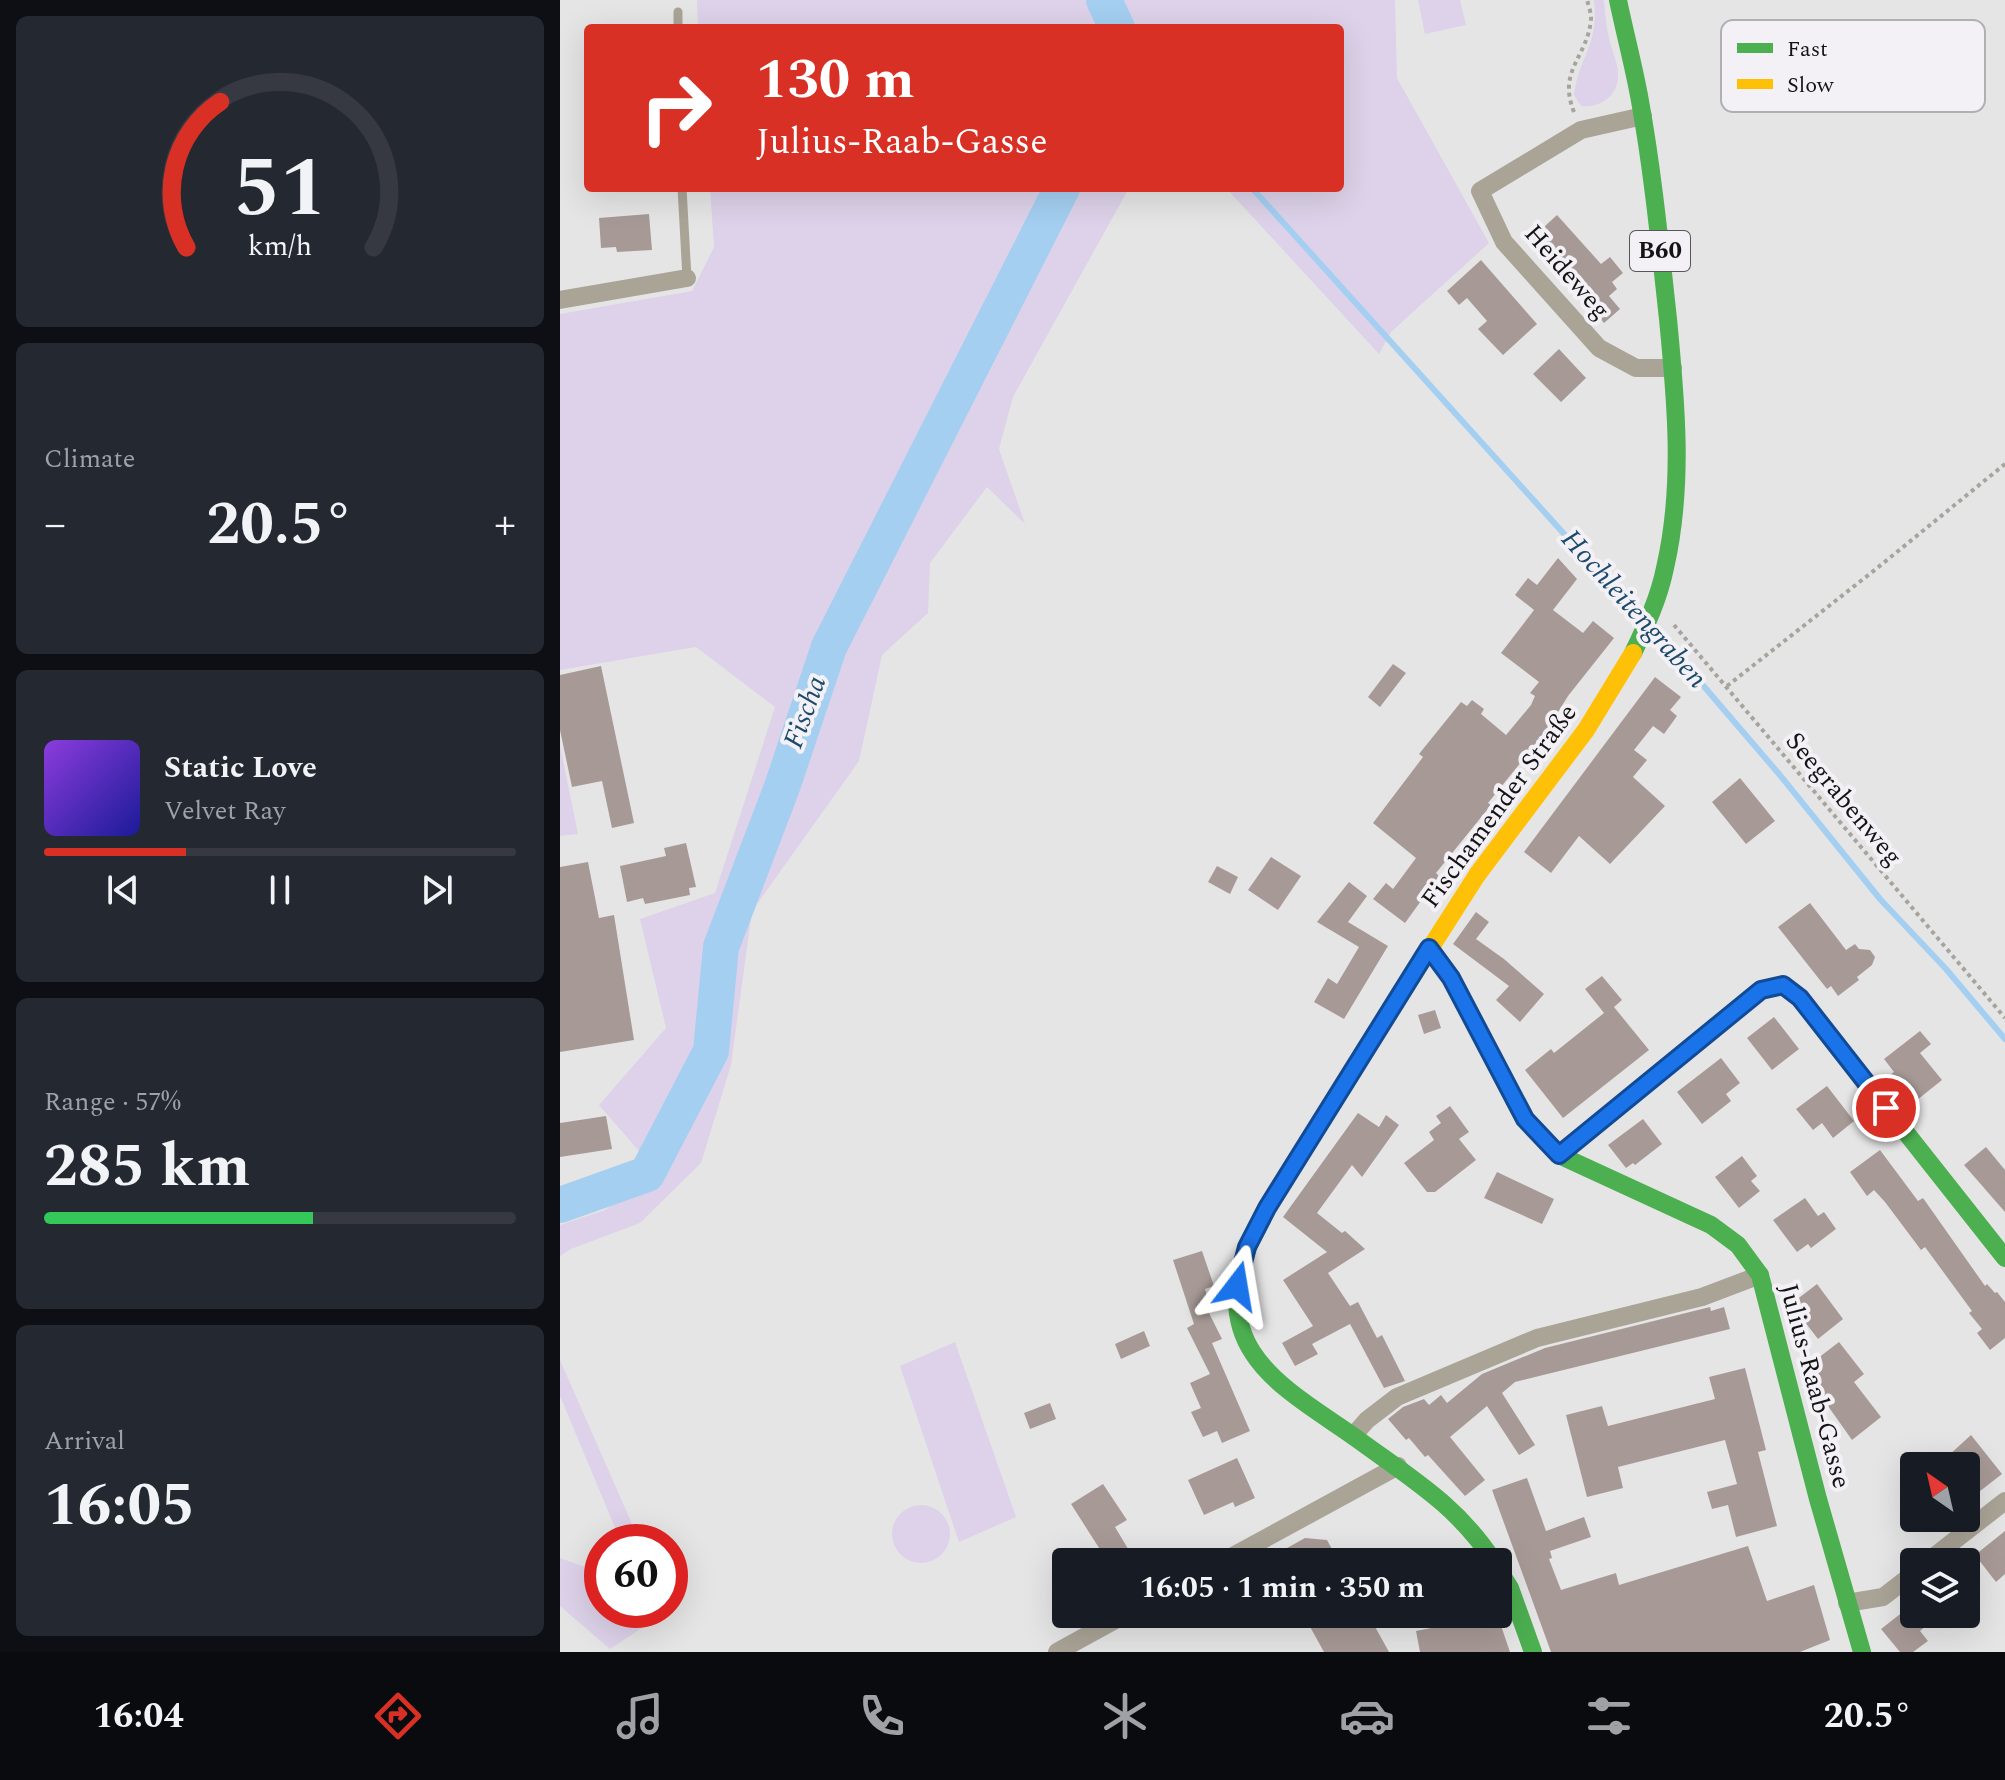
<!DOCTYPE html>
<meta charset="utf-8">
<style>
:root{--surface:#171b24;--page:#242831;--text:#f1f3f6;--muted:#9ea1a6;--line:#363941;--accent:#d93025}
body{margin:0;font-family:Spectral,serif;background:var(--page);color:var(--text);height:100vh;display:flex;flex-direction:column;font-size:30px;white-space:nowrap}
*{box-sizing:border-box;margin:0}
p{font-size:26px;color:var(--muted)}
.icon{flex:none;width:44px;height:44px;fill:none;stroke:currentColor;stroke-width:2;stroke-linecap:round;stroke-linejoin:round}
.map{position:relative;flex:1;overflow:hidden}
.side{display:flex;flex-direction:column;gap:16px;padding:16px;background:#0d0f14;width:560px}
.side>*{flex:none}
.top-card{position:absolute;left:24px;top:24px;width:760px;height:168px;border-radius:8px;box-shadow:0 8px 32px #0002;background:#d93025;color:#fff;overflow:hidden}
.needle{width:52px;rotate:326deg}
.buttons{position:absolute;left:1340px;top:1452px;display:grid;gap:16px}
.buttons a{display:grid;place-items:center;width:80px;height:80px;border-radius:8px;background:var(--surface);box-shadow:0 8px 32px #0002;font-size:40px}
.speed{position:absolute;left:24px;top:1524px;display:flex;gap:16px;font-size:40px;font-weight:700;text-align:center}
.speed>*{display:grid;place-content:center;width:104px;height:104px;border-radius:50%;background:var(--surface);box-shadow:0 8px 32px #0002;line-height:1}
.speed .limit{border:12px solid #d22;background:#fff;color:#111}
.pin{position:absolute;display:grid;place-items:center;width:68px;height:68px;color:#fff;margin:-34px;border:4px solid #fff;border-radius:50%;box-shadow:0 2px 8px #0007}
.me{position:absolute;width:88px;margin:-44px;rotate:14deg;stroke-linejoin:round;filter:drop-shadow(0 0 6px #0008)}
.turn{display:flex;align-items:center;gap:28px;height:168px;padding:0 40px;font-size:36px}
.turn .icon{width:104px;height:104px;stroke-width:2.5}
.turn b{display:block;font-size:56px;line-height:68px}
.big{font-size:60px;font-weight:700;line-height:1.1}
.side .tile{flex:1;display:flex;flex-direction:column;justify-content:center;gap:12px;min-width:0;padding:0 28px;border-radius:12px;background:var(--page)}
.side .dial{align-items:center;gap:0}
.dial svg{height:208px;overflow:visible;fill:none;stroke:var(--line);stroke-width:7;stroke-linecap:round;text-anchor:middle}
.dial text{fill:var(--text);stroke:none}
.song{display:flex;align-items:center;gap:24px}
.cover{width:96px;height:96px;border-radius:12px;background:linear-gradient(135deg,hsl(270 70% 55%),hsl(240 70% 35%))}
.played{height:8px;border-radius:4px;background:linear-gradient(90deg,var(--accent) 30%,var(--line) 30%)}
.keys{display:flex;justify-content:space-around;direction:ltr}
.heat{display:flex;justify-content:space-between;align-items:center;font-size:44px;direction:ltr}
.charge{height:12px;border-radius:6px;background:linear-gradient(90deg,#34c759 57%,var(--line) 0)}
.trip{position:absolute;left:492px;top:1548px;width:460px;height:80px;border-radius:8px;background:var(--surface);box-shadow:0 8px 32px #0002;font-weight:700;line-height:80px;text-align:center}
.tabs{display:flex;height:128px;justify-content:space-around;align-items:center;background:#090b0e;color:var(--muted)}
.tabs .icon{width:56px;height:56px}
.tabs .active{color:var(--accent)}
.tabs b{font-size:36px;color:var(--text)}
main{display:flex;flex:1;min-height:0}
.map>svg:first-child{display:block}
.green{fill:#ddd2e9}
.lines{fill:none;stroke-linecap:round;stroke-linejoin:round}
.stream{stroke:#a4cff1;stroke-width:6}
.river{stroke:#a4cff1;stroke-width:36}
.building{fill:#a79a96}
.path{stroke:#a7a49d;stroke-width:4;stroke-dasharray:4 4;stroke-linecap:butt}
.lane{stroke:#aaa497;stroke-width:9}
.street{stroke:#aaa497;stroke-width:18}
.fast{stroke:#4caf50;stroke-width:18}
.slow{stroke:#ffc107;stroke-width:18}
.route-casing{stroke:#114b97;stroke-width:20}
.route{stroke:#1a73e8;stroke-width:14}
.labels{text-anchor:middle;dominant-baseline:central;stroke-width:8;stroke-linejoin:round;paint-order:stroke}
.shield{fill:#f3f1f5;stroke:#575658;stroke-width:2}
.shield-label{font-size:24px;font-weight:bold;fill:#141415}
.street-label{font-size:26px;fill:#141415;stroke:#f3f1f5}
.water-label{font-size:28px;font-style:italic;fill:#1c4a6b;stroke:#f3f1f5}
.key{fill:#f3f1f5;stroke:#b0afb2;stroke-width:2}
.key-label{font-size:22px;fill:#141415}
</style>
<main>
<section class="side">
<div class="tile dial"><svg viewBox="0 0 100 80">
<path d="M14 69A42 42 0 1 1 86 69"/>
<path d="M14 69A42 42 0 0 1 27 13" stroke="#d93025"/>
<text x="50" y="56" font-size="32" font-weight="700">51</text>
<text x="50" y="72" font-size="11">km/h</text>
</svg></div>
<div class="tile"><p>Climate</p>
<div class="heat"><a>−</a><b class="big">20.5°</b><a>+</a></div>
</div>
<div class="tile">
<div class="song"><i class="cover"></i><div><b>Static Love</b><p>Velvet Ray</p></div></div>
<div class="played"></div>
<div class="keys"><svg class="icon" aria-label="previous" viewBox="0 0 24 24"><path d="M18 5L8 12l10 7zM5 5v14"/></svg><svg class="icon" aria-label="pause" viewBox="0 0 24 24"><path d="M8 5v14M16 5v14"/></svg><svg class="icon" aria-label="next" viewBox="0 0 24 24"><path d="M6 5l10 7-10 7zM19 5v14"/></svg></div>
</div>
<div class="tile"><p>Range · 57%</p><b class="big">285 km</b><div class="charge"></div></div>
<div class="tile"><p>Arrival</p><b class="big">16:05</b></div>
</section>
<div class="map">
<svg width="1445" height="1652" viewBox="0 0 1445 1652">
<rect width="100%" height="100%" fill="#e6e5e6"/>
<!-- green -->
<path class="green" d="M137 0H835L837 78 929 243 831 332 819 354 666 188H780V28H138Z
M858 0H900L906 25 865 34Z
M1034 0H1044C1045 12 1046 25 1049 38 1051 49 1058 62 1058 74 1059 96 1040 108 1021 106L1014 95C1019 56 1039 45 1034 0Z
M150 188H569L453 397 439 449 465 524 427 487 370 563 368 613 322 655 299 761 192 911 171 1065 141 1163 80 1223 11 1249 0 1256V1225L45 1210 103 1166 79 1151 39 1105 106 1028 80 919 155 893 215 707 136 647 0 670V314L132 291 154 247Z
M0 745 18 834 0 836Z
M395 1342 456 1517 399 1542 340 1366Z
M0 1360 80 1542H61L0 1396Z
M332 1534a29 29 0 1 1 58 0a29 29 0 1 1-58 0Z
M0 1558 36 1571 42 1585V1610H109L50 1649 0 1606Z"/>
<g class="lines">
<!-- stream -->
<path class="stream" d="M692 188 1079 617
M1092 631 1129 669 1219 774 1320 899 1386 969 1445 1039"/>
<!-- river -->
<path class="river" d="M544 0 557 28
M0 1205 87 1174 151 1051 161 947 222 787 269 647 502 188"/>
</g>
<!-- building -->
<path class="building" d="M89 214 92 250 57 252 56 247 41 248 39 218Z
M997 215 1041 264 1050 257 1063 273 1052 282 1057 289 1049 296 1060 309 1044 323 972 238Z
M921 260 977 324 943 355 918 329 927 321 907 298 899 305 887 291Z
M999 349 1026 378 1001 402 973 374Z
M998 558 1017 579 993 610 1023 633 1033 621 1054 638 1008 696 987 730 928 803 931 805 876 873 879 876 845 923 813 899 826 883 833 889 856 858 813 823 863 757 859 754 901 702 907 706 912 700 924 709 921 714 946 735 971 705 975 696 970 693 979 682 941 653 974 610 955 595 968 578 977 585Z
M833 664 846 673 820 707 808 697Z
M41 666 74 823 52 828 42 781 12 787 0 730V675Z
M1095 677 1121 697 1110 710 1117 716 1104 734 1093 726 1074 750 1087 760 1073 777 1105 806 1050 864 1019 836 991 873 964 852Z
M1180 778 1215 821 1186 844 1152 802Z
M126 843 136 887 129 888 130 895 85 904 83 898 67 902 60 866 106 856 104 848Z
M711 857 741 876 718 910 688 890Z
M28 862 39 918 54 915 74 1040 0 1052V867Z
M657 866 678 877 670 894 648 882Z
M789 882 807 896 788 922 828 946 784 1019 754 1002 768 978 777 984 799 947 757 922Z
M1250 903 1286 950 1295 944 1299 949 1310 950 1315 957 1312 965 1297 977 1299 980 1278 996 1271 986 1267 989 1218 927Z
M916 912 929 922 916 939 944 959 984 994 960 1022 936 1000 949 986 893 944Z
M1042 976 1062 1000 1054 1007 1089 1050 1003 1118 965 1070 991 1049 994 1053 1044 1013 1025 989Z
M875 1010 881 1028 864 1034 858 1015Z
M1214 1017 1239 1049 1212 1070 1187 1038Z
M1360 1031 1371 1044 1360 1053 1382 1080 1352 1104 1330 1075 1334 1072 1324 1059Z
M1161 1058 1180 1083 1166 1094 1171 1101 1142 1124 1117 1092Z
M1267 1086 1294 1121 1273 1138 1262 1123 1253 1130 1236 1109Z
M890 1106 909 1132 899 1139 916 1160 875 1192H867L844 1163 874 1140 869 1132 881 1123 876 1116Z
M798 1113 819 1127 826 1115 839 1125 802 1177 792 1165 757 1213 782 1233 785 1231 805 1249 768 1273 790 1306 798 1302 817 1338 822 1335 845 1381 824 1388 790 1324 752 1344 758 1354 735 1366 722 1343 753 1326 723 1280 767 1252 723 1217Z
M46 1116 52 1149 0 1157V1123Z
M1083 1119 1102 1144 1075 1165 1073 1163 1066 1168 1048 1145Z
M1426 1147 1445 1170V1212L1404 1165Z
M1320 1150 1358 1201 1363 1198 1425 1286 1427 1284 1435 1293 1437 1292 1445 1302V1338L1430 1350 1417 1333 1422 1329 1409 1313 1412 1311 1365 1247 1361 1250 1325 1202 1314 1190 1307 1196 1290 1172Z
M1182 1156 1197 1176 1191 1181 1200 1191 1179 1208 1155 1177Z
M937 1172 994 1199 982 1224 924 1198Z
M1245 1198 1258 1216 1264 1212 1276 1229 1251 1248 1248 1244 1237 1252 1213 1220Z
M642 1251 654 1286 645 1289 650 1306 646 1307 662 1339 652 1343 690 1431 662 1443 657 1431 643 1437 631 1412 641 1408 630 1383 650 1374 627 1328 634 1324 613 1260Z
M1257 1284 1283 1319 1258 1339 1231 1304Z
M1150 1307 1151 1311 1164 1307 1170 1329 955 1382 942 1393 975 1445 959 1455 927 1406 890 1437 925 1480 905 1496 868 1455 865 1457 849 1438 846 1440 828 1419 843 1407 864 1399 869 1405 881 1395 887 1403 922 1374 985 1348Z
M584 1331 590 1346 561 1359 555 1344Z
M1279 1342 1304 1374 1294 1382 1321 1417 1292 1440 1251 1382 1259 1377 1249 1365Z
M1185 1368 1206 1450 1198 1452 1217 1526 1176 1537 1168 1505 1152 1509 1147 1492 1177 1484 1165 1440 1058 1467 1063 1488 1027 1497 1006 1415 1042 1406 1048 1426 1155 1399 1149 1377Z
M490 1403 496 1419 470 1429 464 1413Z
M1411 1435 1442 1474 1406 1502V1466H1377Z
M677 1458 695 1498 675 1507 673 1502 644 1515 628 1480Z
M967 1478 986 1531 1024 1517 1031 1537 990 1551 992 1558 989 1559 1001 1590 1056 1573 1059 1585 1188 1546 1207 1601 1254 1585 1270 1640 1240 1652H991L932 1490Z
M543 1484 567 1520 555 1527 570 1552 555 1562H548L511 1504Z
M1445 1531V1574L1436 1582 1415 1555Z
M745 1538 767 1540 779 1562H702Z
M1344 1611 1348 1615 1380 1614 1360 1631 1368 1641 1353 1652H1340L1321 1629Z
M743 1614H808L829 1652H764Z
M888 1614H937L950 1652H860L856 1631 891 1624Z"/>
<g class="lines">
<!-- path -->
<path class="path" d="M1014 112C997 70 1028 57 1031 19 1031 13 1029 6 1027 0
M1114 625 1445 1018
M1167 686 1316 569 1445 464"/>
<!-- lane -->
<path class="lane" d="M118 28V12
M122 188 127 278"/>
<!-- street -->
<path class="street" d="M1083 116 1021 130 920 191 944 242 1039 348 1076 368H1113
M0 300 127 278
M793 1436 807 1420 837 1397 977 1338 1142 1297 1200 1275
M662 1562 838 1466
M1367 1562 1445 1501
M1287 1603 1323 1597 1354 1573
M497 1652 566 1614"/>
<!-- fast -->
<path class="fast" d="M1058 0C1065 34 1074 67 1080 101 1093 173 1100 246 1108 319 1116 401 1124 486 1105 568 1099 598 1086 626 1073 653
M869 948 891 978 965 1119 999 1155 1151 1225 1178 1245 1200 1275 1258 1499 1302 1652
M821 1025C798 1063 775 1100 751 1138 714 1197 646 1282 693 1353 716 1389 766 1416 800 1441 852 1479 899 1507 934 1562
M1272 1039 1445 1258
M938 1569 950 1588 973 1652"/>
<!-- slow -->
<path class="slow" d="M821 1025 917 875 1026 730 1073 653
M999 1155 1201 990 1223 985 1240 998 1272 1039"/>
</g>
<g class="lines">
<!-- route casing -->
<g class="route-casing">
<path id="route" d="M677 1286 687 1247 707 1208 869 948 891 978 965 1119 999 1155 1201 990 1223 985 1240 998 1326 1108"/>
</g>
<!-- route -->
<use href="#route" class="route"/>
</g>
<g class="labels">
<!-- shield labels -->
<rect class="shield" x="1070" y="231" width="60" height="40" rx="6"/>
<g class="shield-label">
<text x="1100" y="251">B60</text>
</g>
<!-- street labels -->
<g class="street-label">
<text transform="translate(1007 272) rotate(49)">Heideweg</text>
<text transform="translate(1284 799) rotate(50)">Seegrabenweg</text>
<text transform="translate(939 806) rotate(-54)">Fischamender Straße</text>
<text transform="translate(1255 1386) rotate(75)">Julius-Raab-Gasse</text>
</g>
<!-- water labels -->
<g class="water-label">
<text transform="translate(1074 609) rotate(48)">Hochleitengraben</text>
<text transform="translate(245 712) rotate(-70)">Fischa</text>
</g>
</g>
<!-- legend -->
<rect x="1161" y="20" width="264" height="92" rx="12" class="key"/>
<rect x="1177" y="43" width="36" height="10" fill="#4caf50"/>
<rect x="1177" y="79" width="36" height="10" fill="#ffc107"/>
<g class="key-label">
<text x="1227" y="56">Fast</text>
<text x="1227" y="92">Slow</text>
</g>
</svg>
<div class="buttons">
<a><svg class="needle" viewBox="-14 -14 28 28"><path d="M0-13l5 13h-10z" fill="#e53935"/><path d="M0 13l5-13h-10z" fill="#9ea1a6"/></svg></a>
<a><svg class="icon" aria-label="layers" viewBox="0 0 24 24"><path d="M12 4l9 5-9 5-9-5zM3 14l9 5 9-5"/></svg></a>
</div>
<div class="speed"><div class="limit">60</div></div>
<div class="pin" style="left:1326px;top:1108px;background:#d93025"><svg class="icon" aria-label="arrive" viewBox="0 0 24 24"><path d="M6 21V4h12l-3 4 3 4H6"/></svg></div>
<svg class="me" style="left:677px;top:1286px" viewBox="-20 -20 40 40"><path d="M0-17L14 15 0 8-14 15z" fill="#1a73e8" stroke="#fff" stroke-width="4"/></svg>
<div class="trip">16:05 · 1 min · 350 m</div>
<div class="top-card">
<div class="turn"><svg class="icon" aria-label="right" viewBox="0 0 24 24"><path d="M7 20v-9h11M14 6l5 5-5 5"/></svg><div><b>130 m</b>Julius-Raab-Gasse</div></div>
</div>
</div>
</main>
<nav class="tabs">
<b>16:04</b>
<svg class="icon active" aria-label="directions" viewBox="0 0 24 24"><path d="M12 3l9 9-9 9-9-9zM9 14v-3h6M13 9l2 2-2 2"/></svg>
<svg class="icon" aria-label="music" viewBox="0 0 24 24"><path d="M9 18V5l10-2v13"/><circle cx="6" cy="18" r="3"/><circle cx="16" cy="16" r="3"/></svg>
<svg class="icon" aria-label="phone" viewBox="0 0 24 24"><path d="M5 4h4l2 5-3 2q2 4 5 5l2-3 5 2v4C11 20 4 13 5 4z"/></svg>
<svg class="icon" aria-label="climate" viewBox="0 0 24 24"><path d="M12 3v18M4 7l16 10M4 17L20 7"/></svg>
<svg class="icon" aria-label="car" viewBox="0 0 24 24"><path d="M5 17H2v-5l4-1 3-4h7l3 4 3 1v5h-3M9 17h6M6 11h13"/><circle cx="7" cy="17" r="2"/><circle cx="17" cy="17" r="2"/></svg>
<svg class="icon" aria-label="filters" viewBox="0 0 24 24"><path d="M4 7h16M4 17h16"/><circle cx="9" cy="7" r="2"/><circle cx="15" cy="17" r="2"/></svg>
<b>20.5°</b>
</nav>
